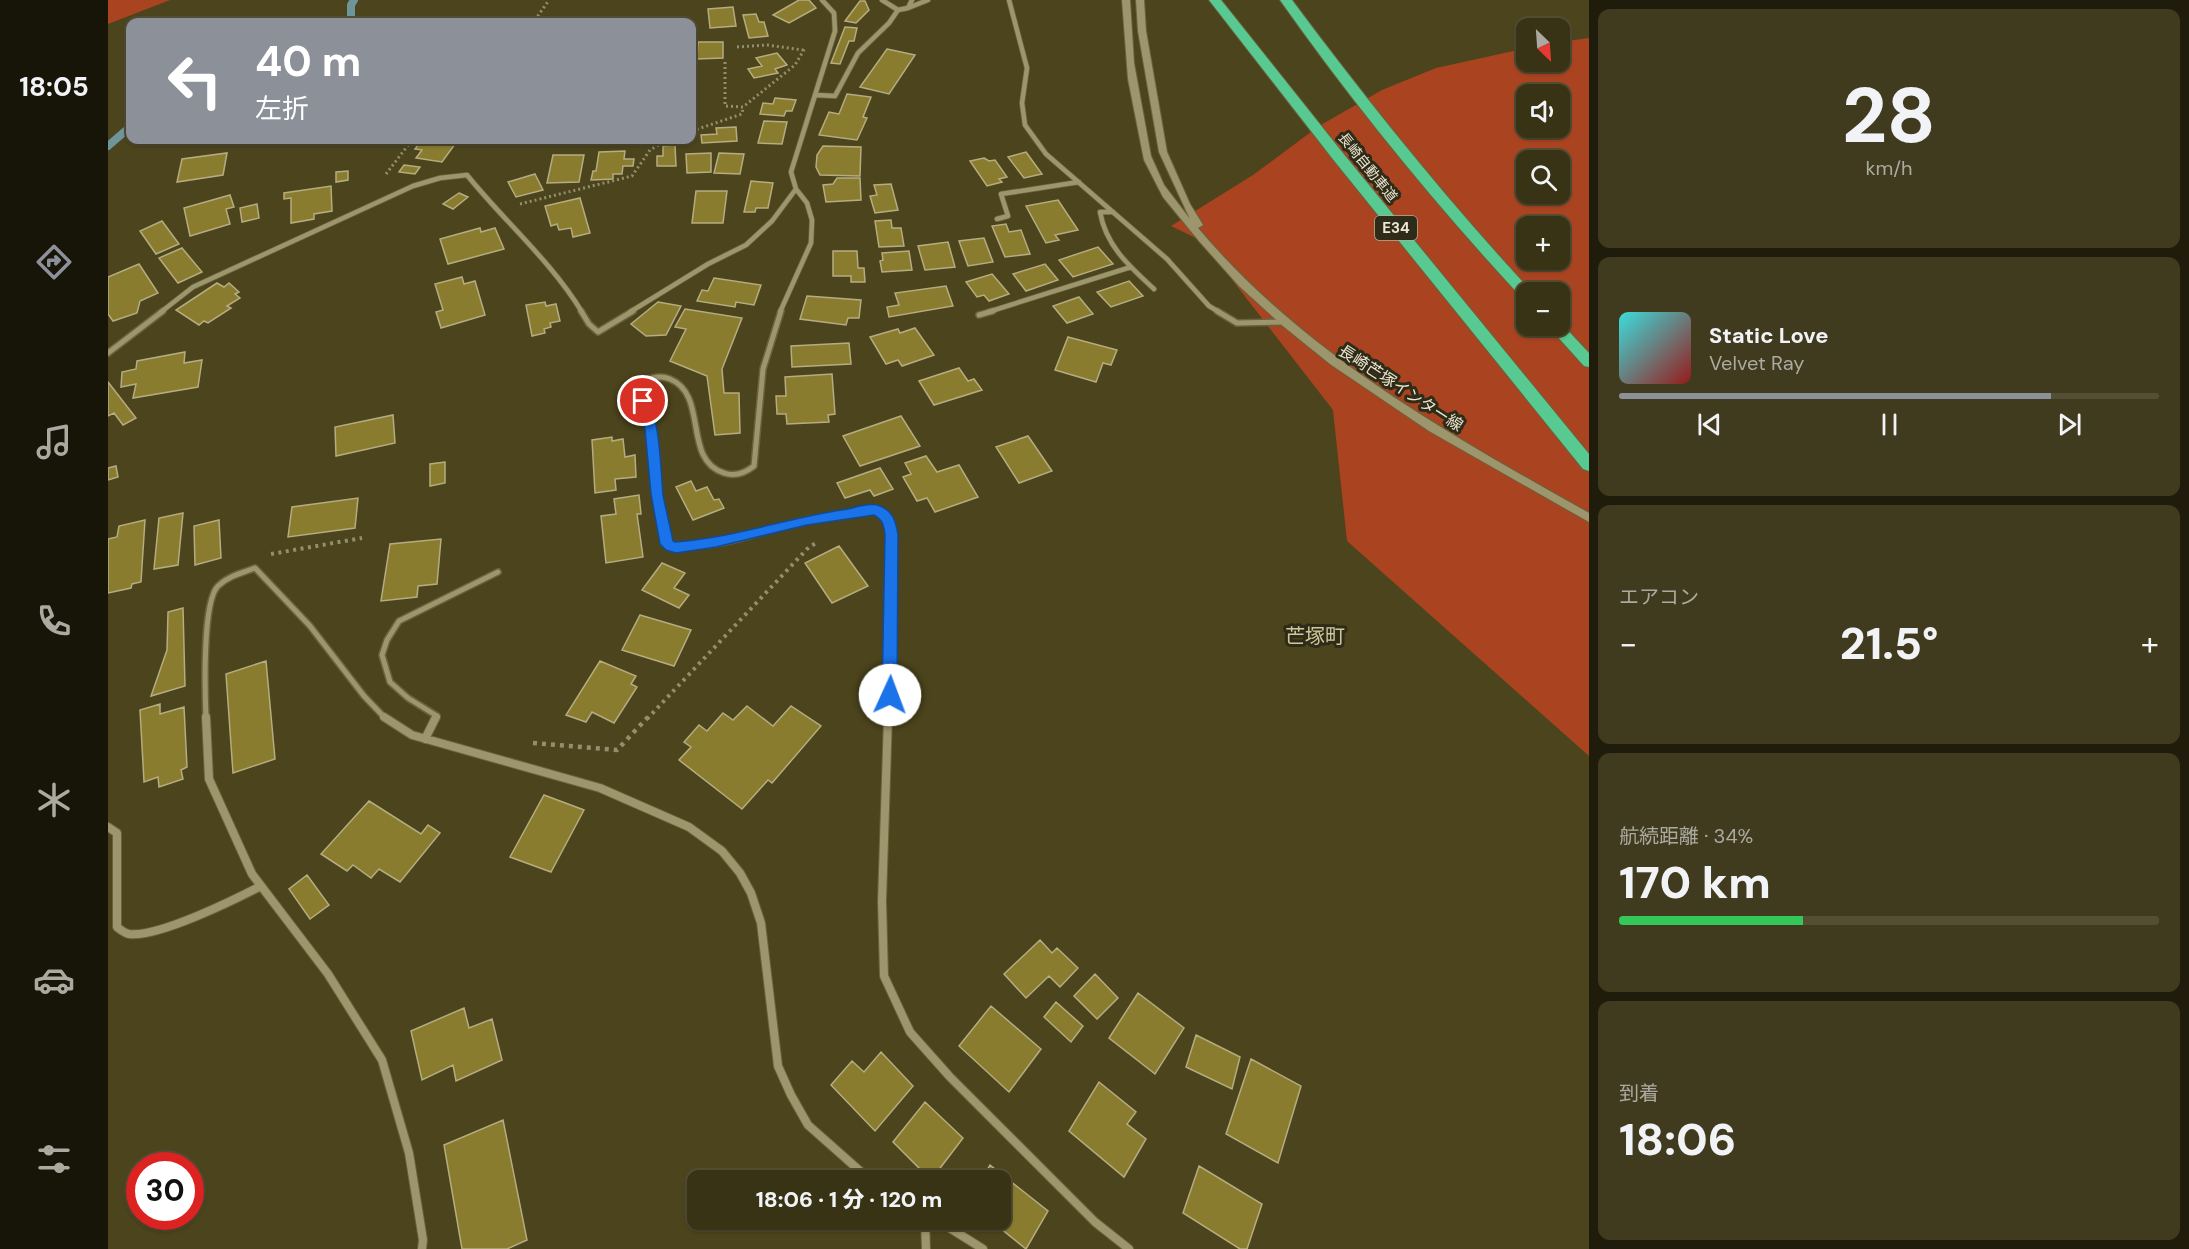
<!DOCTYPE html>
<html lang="ja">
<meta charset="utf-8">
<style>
:root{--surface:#393315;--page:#403b1e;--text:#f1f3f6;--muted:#abaaa0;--line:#534e34;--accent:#8c9099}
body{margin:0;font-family:"DM Sans","Noto Sans JP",sans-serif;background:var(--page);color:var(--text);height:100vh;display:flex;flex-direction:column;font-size:22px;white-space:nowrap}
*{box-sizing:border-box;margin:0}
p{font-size:20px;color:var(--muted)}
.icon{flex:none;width:33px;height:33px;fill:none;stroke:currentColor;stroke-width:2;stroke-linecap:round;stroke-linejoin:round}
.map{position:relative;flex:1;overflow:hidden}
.side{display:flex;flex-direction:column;gap:9px;padding:9px;background:#1f1c0c;width:600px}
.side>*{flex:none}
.top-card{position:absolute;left:18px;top:18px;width:570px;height:126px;border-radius:12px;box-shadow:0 2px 4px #0004,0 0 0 2px var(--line);background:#8c9099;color:#fff;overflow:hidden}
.needle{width:39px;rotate:155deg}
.buttons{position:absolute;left:1408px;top:18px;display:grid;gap:12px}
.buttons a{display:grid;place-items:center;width:54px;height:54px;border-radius:12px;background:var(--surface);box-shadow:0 2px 4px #0004,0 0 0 2px var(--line);font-size:30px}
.speed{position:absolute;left:18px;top:1152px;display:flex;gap:12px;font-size:30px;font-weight:700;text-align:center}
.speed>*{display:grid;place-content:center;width:78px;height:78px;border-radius:50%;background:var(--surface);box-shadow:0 2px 4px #0004,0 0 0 2px var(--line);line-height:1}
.speed .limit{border:9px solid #d22;background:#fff;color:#111}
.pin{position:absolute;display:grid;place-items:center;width:51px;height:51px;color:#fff;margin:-26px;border:3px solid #fff;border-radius:50%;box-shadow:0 2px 6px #0007}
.me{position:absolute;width:66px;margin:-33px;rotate:2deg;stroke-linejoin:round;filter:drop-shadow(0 0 4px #0008)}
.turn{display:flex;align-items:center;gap:21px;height:126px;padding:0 30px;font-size:27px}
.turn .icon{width:78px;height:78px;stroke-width:2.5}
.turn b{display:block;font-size:42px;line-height:51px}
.big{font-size:45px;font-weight:800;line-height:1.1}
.side .tile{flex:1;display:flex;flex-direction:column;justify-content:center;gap:9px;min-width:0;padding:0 21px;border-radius:12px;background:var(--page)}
.side .dial{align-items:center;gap:0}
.dial b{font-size:78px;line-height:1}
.song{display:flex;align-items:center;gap:18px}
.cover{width:72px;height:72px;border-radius:9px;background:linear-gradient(135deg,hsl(180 70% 55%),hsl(0 70% 35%))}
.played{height:6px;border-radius:3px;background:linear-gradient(90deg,var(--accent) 80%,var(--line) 80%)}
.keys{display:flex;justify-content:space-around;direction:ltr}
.heat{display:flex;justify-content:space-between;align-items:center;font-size:33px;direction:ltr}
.charge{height:9px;border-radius:4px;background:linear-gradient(90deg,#34c759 34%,var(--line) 0)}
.trip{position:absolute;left:579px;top:1170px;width:324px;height:60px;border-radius:12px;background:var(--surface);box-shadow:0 2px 4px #0004,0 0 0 2px var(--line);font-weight:800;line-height:60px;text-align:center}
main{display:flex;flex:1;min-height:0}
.dock{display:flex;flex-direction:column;width:108px;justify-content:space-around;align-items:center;background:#171408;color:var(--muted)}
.dock .icon{width:42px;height:42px}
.dock .selected{color:var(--accent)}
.dock b{font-size:27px;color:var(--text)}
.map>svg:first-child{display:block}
.green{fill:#aa4420;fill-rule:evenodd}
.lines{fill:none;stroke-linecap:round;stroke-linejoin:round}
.stream{stroke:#6e969a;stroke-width:8}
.building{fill:#8a7c2e;stroke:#b5ac81;stroke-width:1.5}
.minor-far2-casing{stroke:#69623e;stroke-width:6}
.minor-far1-casing{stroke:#69623e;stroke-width:8}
.minor-casing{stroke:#69623e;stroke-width:10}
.secondary-casing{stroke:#69623e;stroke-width:2}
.motorway-casing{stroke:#69623e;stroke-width:2}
.path-far2{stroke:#948e6e;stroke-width:3;stroke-dasharray:2 3;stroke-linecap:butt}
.path-far1{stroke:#948e6e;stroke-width:4;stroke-dasharray:3 4.5;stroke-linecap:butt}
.path{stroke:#948e6e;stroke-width:4.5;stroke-dasharray:4 5;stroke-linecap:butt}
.minor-far2{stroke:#9d956b;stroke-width:4.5}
.minor-far1{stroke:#9d956b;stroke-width:5}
.minor{stroke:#9d956b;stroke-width:8}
.secondary{fill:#9d956b;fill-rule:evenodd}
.motorway{fill:#58c990;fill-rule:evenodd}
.route{fill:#1a73e8;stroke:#114b97;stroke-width:1.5}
.labels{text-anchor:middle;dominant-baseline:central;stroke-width:6;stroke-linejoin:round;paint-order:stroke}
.far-street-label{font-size:14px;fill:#eae6cf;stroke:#2e2b19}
.shield{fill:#2e2b19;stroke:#b2ae98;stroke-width:1.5}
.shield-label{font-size:15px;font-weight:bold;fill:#eae6cf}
.street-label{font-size:16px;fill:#eae6cf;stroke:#2e2b19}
.quarter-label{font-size:20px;fill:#d0c89b;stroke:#2e2b19}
</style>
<main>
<nav class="dock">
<b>18:05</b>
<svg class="icon selected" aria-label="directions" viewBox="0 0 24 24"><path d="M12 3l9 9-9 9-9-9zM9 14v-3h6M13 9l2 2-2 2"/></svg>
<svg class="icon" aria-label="music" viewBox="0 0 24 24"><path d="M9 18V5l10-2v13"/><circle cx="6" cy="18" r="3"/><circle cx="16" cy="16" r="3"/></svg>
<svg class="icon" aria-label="phone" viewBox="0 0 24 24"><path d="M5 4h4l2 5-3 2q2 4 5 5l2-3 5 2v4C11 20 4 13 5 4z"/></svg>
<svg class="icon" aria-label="climate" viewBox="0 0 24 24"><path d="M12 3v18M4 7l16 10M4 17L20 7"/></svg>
<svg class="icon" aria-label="car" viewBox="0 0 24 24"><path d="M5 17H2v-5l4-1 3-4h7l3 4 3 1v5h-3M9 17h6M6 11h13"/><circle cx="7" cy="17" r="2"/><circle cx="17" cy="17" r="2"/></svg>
<svg class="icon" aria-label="filters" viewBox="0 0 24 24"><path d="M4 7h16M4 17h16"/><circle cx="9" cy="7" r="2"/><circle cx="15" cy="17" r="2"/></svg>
</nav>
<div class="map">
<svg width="1481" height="1249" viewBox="0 0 1481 1249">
<rect width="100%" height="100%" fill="#4c441c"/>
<!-- green -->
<path class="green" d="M0 0H62L0 24Z
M1481 38V756L1239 541 1225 410 1094 241 1063 226 1145 175 1211 126 1274 90 1328 68 1419 48V62H1452V42ZM1419 94H1452V128H1419ZM1419 160H1452V194H1419ZM1419 226H1452V260H1419ZM1419 292H1452V326H1419Z"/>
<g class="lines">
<!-- stream -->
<path class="stream" d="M243 22V5L246 0
M0 146 22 127"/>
</g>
<!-- building -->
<path class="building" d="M691 0H701L708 8 681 23 665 15Z
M752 1H757L761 10 748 23 737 21Z
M625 7 628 26 602 28 600 9Z
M648 14 651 22H656L660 36 641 38 635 15Z
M737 27 749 28 746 41H741L732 64 723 63Z
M590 42H615V58L589 59Z
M779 49 807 55 781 94 752 87Z
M669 53 679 65 667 69 670 73 646 78 640 69 654 66 648 58Z
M739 94 763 97 755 117 759 118 749 140 711 135 721 112 731 114Z
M667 98 688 100 684 111H678L676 116 652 114 655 103 665 104Z
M656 121 679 122 674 144 650 143Z
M628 127 629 141 594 143 593 135 609 134 608 128Z
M322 140H350L334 162 308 158 314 150 307 149 313 141 320 142Z
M567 145 568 166H549V156H555V146Z
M715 146 753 147 752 176 712 175 708 167 709 155Z
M517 151 516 159H526L525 166H515L514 174H505V179L483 180 485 171H488L491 152Z
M918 152 934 174 916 178 900 157Z
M119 153 115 175 69 182 74 159Z
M603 153V172L579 173 578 154Z
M611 153 636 154 632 174 606 173Z
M445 155H476L471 182 439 183Z
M876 158 881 161 887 160 899 177 891 179 894 182 879 186 862 161Z
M296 165 312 167 307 174 291 172Z
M240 171V180L228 182V172Z
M427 174 435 190 408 197 400 182Z
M729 178H752L753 200 718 202 715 185 725 184Z
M643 181 665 183 660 208H648L647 212H636Z
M783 184 790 210 767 213 762 196 769 195 766 185Z
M223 186 224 211 206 214V219L183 223V198L176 199V193Z
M588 191H619L615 223H584Z
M351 193 360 197 345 209 335 204Z
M122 195 126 207 118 209 122 224 82 236 76 208Z
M472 198 482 233 465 237 463 228 451 230 449 224 443 226 437 206Z
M950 200 970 230 947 235 951 240 938 243 918 206Z
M149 204 151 218 134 222 132 208Z
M783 220 784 228H793L796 246 771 247 767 221Z
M54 221 71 244 48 254 32 231Z
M898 224 901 232 913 230 922 254 897 257 884 226Z
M372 228 373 232 387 228 396 249 340 264 332 239Z
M876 238 885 262 860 266 851 241Z
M840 242 847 267 817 270 810 246Z
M990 247 1005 264 965 277 951 260Z
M74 248 94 272 70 283 51 258Z
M725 251H749L750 268H756L757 282H743V276H725Z
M801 251 804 270 774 272 772 261 775 260 774 253Z
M31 264 50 293 32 301 29 313 5 321 0 314V277Z
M937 264 950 280 918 291 905 274Z
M884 274 901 294 881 301 876 295 869 297 858 282Z
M354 277 356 284 367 281 377 315 333 328 328 312 335 310 327 284Z
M606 278 653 285 646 305 628 302 627 307 589 301 594 290 600 291Z
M1021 281 1035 296 1003 307 989 292Z
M109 283 116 287 121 283 131 292 127 294 132 298 119 306 123 308 100 323 96 321 91 325 68 310Z
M838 286 845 306 781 317 779 307 791 305 787 293Z
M699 296 753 300 751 318H740L738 325 692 319Z
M971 297 985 314 959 323 945 306Z
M437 302 438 306 448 304 452 321 442 323 443 327 436 329 437 333 424 336 418 305Z
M550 302 573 306 558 335 538 336 523 324Z
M577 309 634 318 614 369 616 393H631L632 433 607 435 599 376 562 361 578 329 567 327Z
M807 328 826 355 794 366 790 360 778 364 762 337 790 329 792 333Z
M960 337 1009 350 1003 365 995 363 988 382 947 370Z
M741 343 743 364 684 367 683 346Z
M77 352 76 363 94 360 90 387 25 398 28 384 13 387 14 372 28 369 29 361Z
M851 368 860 381 866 379 874 390 826 405 811 381Z
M724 374 727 414 720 415 721 422 679 424 678 414H669L668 396H678L677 377Z
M0 382 28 418 15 425 6 413 0 416Z
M285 415 287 443 228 456 227 427Z
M793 416 812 446 752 466 735 436Z
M920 436 944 471 911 483 888 447Z
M504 437V441L515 439 517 457 527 455 528 477 507 479 508 490 487 493 484 440Z
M818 456 829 472 851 465 870 497 827 512 819 498 809 501 795 477 803 474 797 463Z
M337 462V483L322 486V464Z
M8 466 10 477 0 480V468Z
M772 468 785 489 766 496 762 490 737 498 729 483Z
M583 481 588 491 599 487 606 500 611 499 616 508 585 520 568 487Z
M531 495 533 514H529L535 557 498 563 493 516 508 514 506 499Z
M250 498 247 528 180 537 184 507Z
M75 513 70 565 46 569 51 518Z
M37 520 33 582 24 584 23 588 0 593V539L9 537 11 526Z
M111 520 113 558 87 565 86 526Z
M333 539 329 584 310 586 309 597 273 601 282 544Z
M731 546 760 586 724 603 697 563Z
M554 563 577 573 566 588 581 595 571 608 534 590Z
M75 608 77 686 43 696 59 650 60 612Z
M532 615 583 630 566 666 514 650Z
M158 661 167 759 125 773 118 674Z
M492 661 528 676 523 684 529 687 506 723 484 712 478 722 458 715Z
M52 704V714L76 707 79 767 73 770 75 779 51 787 50 777 36 782 32 710Z
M639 706 665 726 683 706 713 726 664 783 660 780 634 809 571 760 583 747 576 742 591 725 599 731 615 713 625 720Z
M436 795 476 810 443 872 402 857Z
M261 801 313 834 320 825 332 833 292 882 271 869 263 878 245 865 239 871 213 854Z
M199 875 221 905 202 919 181 889Z
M932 940 944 953 949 948 970 968 952 987 941 976 918 998 896 974Z
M987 974 1010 998 989 1019 966 996Z
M1030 993 1076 1028 1047 1074 1001 1038Z
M948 1002 975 1026 963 1042 936 1017Z
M883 1006 933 1049 901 1092 851 1046Z
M356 1008 361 1028 384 1019 394 1060 348 1081 345 1065 314 1080 303 1031Z
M1088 1035 1132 1057 1124 1089 1078 1067Z
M773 1052 805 1086 767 1131 723 1085 744 1061 756 1072Z
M1143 1059 1193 1086 1170 1163 1118 1134Z
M991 1082 1028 1112 1019 1124 1038 1139 1016 1177 961 1131Z
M817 1102 855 1138 823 1180 785 1142Z
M395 1120 419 1240 399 1249H354L336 1145Z
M882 1165 940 1211 918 1249 882 1220H892V1180H873Z
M1091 1166 1154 1204 1139 1249H1132L1075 1213Z"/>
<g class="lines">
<!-- minor-far2 casing -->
<g class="minor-far2-casing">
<path id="minor-far2" d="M774 0 790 10 800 8 804 0
M901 0 919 68 914 103 917 125 938 154 1059 259 1101 306 1111 312
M800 8 820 0
M708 95 727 96 750 53 781 23 790 10
M1005 212H992C998 246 1021 266 1046 289
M889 219 900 216 893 194 971 182
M53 312 85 287 305 186 332 178 359 175C396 221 443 261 474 312
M522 312 600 264 638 245 664 221 688 189
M672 312 703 243 704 220 699 203 688 189 683 172 727 31 726 13 714 0
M880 312 1023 267"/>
</g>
<!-- minor-far1 casing -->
<g class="minor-far1-casing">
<path id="minor-far1" d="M473 311 481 324 490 332 525 311
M673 311 655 369 646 466C637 473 627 477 616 473 574 460 601 395 562 379 552 375 544 377 535 382V401L543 430 549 494 559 544C600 554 658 529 699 520 722 515 745 513 768 510L782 522 784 586 780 719
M1109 311 1129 323 1175 322
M871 315 885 311
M0 353 55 311
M98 719C97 694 94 602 110 586 120 576 134 573 147 568L202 626 256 696 278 719
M328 719 329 716 300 698 282 682 274 655 279 640 291 621 390 572"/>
</g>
<!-- minor casing -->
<g class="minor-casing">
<path id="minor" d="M98 717 101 779 144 874 220 974 274 1060 301 1153 315 1240 314 1249
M276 717 304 735 492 788 581 827 614 851 632 873 643 893 653 923 670 1066 683 1095 700 1125 752 1171 768 1180
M780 717 774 901 776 976 802 1032 842 1077 987 1222 1021 1249
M317 739 328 717
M0 827 9 833V927C13 930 16 933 21 934 49 938 126 900 153 886
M817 1220 818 1249
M829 1220 875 1249"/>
</g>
<!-- secondary casing -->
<g class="secondary-casing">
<path id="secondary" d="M1014 0H1022L1026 63 1043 156 1056 185 1082 219 1051 152 1030 31 1028 0H1036L1038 31 1059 152 1082 204 1095 225 1090 228C1196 354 1339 433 1481 513V522L1321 431 1222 364 1175 326 1131 286 1091 241 1055 197 1036 160 1020 79Z"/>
</g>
<!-- motorway casing -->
<g class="motorway-casing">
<path id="motorway" d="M1101 0H1113L1234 152 1481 454V471L1475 469 1224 158Z
M1172 0H1184C1259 101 1338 199 1424 292H1419V300L1414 298C1327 204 1246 105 1172 0Z
M1452 322 1481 353V367L1476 366 1440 326H1452Z"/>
</g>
<!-- path-far2 -->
<path class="path-far2" d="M422 22 427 20 441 0
M629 47 659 45 695 50
M617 62V106L635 107 687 65 697 48
M584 131 634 114 635 107
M278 174 304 140
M412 204 524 176 542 150 559 140"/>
<!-- path-far1 -->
<path class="path-far1" d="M163 554 254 538
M539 719 701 547 710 542"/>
<!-- path -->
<path class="path" d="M425 743 509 750 540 717"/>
<!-- minor-far2 -->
<use href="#minor-far2" class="minor-far2"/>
<!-- minor-far1 -->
<use href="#minor-far1" class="minor-far1"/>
<!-- minor -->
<use href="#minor" class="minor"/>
<!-- secondary -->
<use href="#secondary" class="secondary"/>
<!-- motorway -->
<use href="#motorway" class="motorway"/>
</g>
<!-- route -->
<path class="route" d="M535 397C552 403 553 477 555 495 558 510 562 526 565 541L567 542C625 538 682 517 740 509 749 507 763 502 772 506 785 511 788 522 790 535L789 695 787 700 782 702 776 700 774 695 777 535C776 526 775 520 766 515L699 525 608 547 568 553 558 550 552 544 543 494 537 430 529 401Z"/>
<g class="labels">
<!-- far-street labels -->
<g class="far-street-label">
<text transform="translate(1260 167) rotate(51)">長崎自動車道</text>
</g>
<!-- shield labels -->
<rect class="shield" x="1267" y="216" width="42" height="24" rx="4.5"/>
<g class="shield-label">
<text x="1288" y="228">E34</text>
</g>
<!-- street labels -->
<g class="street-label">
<text transform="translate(1293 388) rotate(33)">長崎芒塚インター線</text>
</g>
<!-- quarter labels -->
<g class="quarter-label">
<text x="1207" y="636">芒塚町</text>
</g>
</g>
</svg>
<div class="buttons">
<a><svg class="needle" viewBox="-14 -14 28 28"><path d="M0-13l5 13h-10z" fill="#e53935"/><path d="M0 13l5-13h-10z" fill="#abaaa0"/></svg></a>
<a><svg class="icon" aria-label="sound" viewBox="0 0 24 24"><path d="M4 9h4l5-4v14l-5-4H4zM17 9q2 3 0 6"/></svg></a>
<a><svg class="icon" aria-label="search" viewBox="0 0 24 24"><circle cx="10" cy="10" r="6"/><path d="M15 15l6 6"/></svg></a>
<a>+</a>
<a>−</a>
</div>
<div class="speed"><div class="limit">30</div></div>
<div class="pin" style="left:535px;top:401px;background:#d93025"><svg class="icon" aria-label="arrive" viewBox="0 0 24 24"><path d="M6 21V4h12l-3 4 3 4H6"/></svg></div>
<svg class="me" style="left:782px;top:695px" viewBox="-20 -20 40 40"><circle r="19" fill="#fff"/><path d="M0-13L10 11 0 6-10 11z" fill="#1a73e8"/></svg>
<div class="trip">18:06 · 1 分 · 120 m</div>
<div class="top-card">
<div class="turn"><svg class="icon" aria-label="left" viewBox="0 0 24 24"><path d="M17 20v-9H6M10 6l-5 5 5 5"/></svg><div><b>40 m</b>左折</div></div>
</div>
</div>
<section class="side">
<div class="tile dial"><b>28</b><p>km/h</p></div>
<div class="tile">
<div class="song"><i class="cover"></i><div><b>Static Love</b><p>Velvet Ray</p></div></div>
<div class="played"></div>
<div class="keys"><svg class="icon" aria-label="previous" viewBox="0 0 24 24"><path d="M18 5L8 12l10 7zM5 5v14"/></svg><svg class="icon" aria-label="pause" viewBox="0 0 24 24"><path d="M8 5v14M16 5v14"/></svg><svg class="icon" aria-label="next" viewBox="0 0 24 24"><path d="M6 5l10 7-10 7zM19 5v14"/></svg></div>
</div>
<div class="tile"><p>エアコン</p>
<div class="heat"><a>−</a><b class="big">21.5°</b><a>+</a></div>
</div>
<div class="tile"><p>航続距離 · 34%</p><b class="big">170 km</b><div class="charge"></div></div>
<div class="tile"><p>到着</p><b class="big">18:06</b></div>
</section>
</main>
